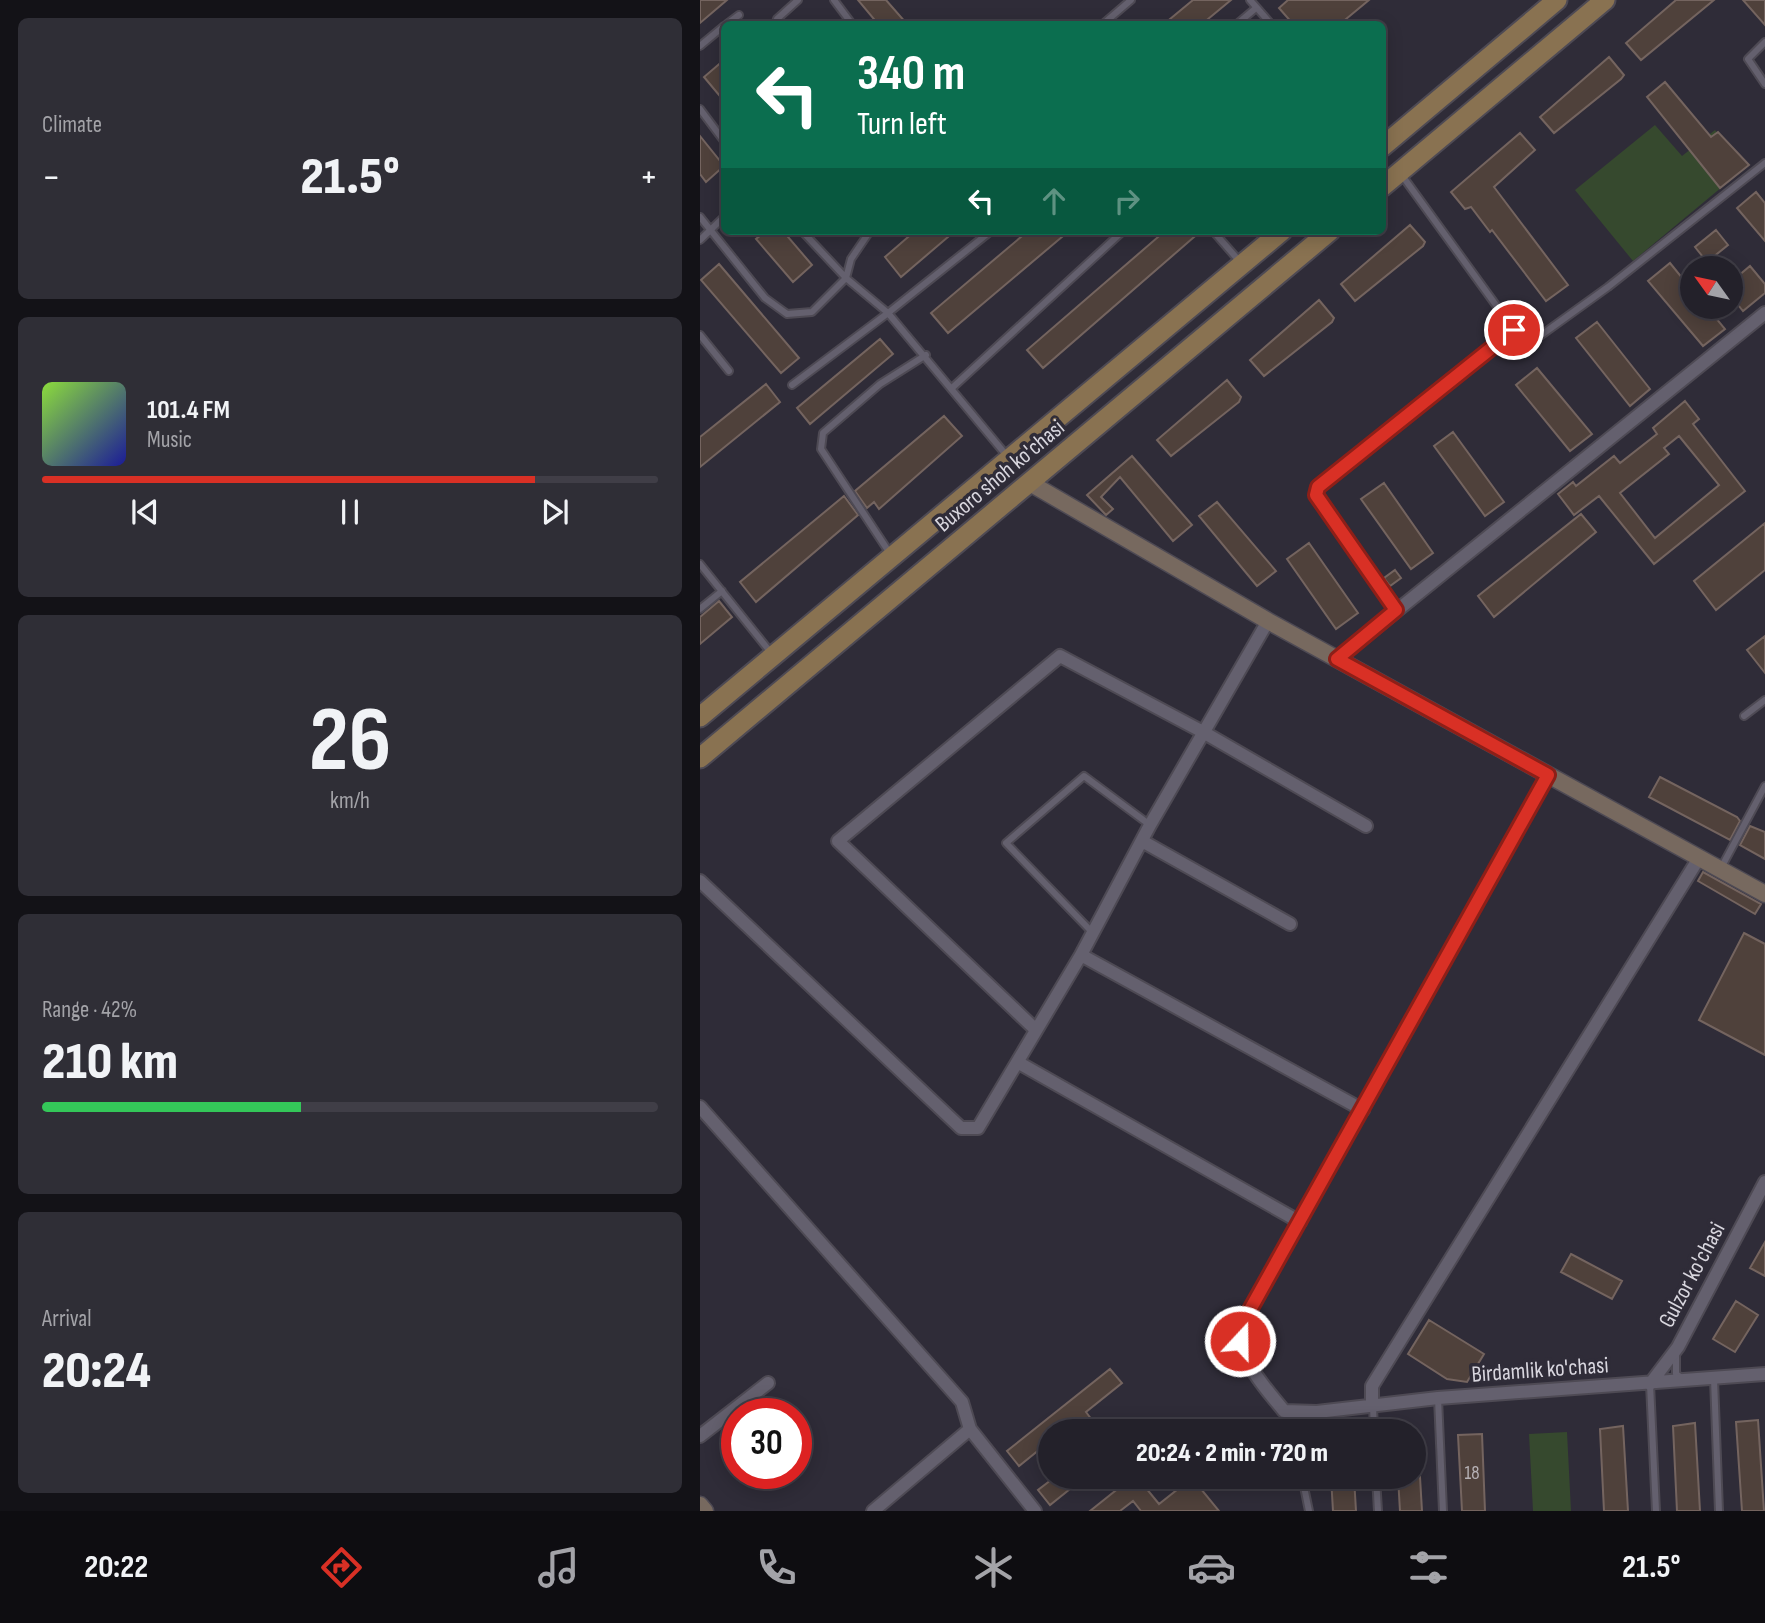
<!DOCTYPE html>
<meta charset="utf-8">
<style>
:root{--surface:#23212a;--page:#2f2e36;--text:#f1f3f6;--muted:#a3a3a8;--line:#403e47;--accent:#d93025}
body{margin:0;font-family:"Sofia Sans Condensed",sans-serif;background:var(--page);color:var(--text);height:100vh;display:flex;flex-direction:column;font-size:26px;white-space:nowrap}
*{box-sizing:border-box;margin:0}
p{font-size:23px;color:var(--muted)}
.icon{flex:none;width:38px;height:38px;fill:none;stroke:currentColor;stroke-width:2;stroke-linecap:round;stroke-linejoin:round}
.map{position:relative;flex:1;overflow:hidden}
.drawer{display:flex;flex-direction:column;gap:18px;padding:18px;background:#131217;width:700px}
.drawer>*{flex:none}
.banner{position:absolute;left:21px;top:21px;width:665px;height:214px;border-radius:10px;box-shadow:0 4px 18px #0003,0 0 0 2px var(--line);background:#0b6e4f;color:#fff;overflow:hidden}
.needle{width:46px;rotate:303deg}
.controls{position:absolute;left:980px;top:256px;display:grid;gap:14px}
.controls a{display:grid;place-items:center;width:63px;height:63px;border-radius:50%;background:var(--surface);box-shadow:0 4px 18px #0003,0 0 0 2px var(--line);font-size:35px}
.speed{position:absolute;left:21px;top:1398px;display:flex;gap:14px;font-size:35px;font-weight:700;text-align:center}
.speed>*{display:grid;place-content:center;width:91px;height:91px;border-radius:50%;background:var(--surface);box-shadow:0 4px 18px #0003,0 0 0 2px var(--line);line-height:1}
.speed .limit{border:10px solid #d22;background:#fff;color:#111}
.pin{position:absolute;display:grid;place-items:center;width:60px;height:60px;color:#fff;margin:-30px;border:4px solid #fff;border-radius:50%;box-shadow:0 2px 7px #0007}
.me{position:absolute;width:77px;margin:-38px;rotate:21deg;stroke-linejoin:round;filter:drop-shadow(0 0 5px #0008)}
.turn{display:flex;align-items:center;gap:24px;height:147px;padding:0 21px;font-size:32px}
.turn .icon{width:91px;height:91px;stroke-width:2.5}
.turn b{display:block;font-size:49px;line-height:60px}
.lanes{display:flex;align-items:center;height:66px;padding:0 21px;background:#0003;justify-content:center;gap:35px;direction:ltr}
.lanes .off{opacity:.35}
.big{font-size:52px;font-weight:800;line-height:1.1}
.drawer .widget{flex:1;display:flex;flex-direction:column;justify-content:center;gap:10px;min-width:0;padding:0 24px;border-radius:10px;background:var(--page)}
.drawer .dial{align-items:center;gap:0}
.dial b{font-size:91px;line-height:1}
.song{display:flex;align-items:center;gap:21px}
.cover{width:84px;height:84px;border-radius:10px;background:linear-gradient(135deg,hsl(90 70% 55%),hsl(240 70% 35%))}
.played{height:7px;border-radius:4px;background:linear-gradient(90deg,var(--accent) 80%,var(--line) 80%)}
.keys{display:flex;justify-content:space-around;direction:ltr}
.heat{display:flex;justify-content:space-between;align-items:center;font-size:38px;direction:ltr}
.charge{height:10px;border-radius:5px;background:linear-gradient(90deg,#34c759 42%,var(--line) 0)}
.trip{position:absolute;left:338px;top:1419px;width:388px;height:70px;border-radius:35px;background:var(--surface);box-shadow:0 4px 18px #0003,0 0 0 2px var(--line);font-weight:800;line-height:70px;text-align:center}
.tabs{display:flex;height:112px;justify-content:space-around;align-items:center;background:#0e0d11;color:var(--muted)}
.tabs .icon{width:49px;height:49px}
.tabs .current{color:var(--accent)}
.tabs b{font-size:32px;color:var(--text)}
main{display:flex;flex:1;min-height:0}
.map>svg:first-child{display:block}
.green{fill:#36492e}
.building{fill:#4f413b;stroke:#74645f;stroke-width:2;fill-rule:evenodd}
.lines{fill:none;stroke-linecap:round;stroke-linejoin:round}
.lane-casing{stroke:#4e4a54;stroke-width:10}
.street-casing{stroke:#4e4a54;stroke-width:16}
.secondary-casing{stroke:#4e4a54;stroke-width:19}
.primary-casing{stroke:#4e4a54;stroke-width:23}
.lane{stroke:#64606e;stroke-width:6}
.street{stroke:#64606e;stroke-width:12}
.secondary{stroke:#77695f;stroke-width:16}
.primary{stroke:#897251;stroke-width:19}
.route-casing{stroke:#8d1f18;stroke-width:18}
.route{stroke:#d93025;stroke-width:12}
.labels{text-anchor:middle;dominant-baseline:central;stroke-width:7;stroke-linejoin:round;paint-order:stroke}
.number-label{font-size:19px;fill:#b6b1b5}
.street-label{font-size:23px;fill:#d8d6de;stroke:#2f2c38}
</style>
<main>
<section class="drawer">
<div class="widget"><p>Climate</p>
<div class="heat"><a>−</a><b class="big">21.5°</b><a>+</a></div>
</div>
<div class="widget">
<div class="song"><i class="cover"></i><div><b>101.4 FM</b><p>Music</p></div></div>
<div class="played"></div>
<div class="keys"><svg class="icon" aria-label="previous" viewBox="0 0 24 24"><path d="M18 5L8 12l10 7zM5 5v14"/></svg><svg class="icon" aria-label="pause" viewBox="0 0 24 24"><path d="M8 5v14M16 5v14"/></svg><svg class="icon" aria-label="next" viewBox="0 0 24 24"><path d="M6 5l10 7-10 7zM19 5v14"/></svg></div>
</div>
<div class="widget dial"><b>26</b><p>km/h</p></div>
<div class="widget"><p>Range · 42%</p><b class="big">210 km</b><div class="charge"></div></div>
<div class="widget"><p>Arrival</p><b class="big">20:24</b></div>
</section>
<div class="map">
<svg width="1065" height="1511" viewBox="0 0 1065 1511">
<rect width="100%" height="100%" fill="#2f2c38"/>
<!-- green -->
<path class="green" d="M955 125 982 156 1015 130 1046 167 933 261 875 190Z
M867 1432 871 1511H833L829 1434Z"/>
<!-- building -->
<path class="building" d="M0 0H27L0 23Z
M158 0H186L207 24H178Z
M493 0H531L502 24H464Z
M588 0H669L640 24H593L579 8Z
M976 0H1014L941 60 926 43Z
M1043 0H1065V25Z
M909 57 924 75 921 79 854 133 840 117Z
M24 60V101L4 77Z
M965 82 1011 137 1018 132 1049 165 1020 188 947 97Z
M820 133 835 150 794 187 868 285 846 301 792 230 790 232 771 207 765 209 751 192Z
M0 136 24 166 6 182 0 174Z
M1056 192 1065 203V241L1037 208Z
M710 225 725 242 723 246 655 301 641 284Z
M1016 230 1028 245 1007 262 995 247Z
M66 231H83L112 265 93 282 56 239Z
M215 231H255L201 277 185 257Z
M328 231H369L248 333 231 313Z
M465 231H501L343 368 327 350Z
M970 263 992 290V306H1006L1025 329 1003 346 948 281Z
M19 264 99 358 81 373 1 280Z
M1050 266 1065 284V293L1043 311 1031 296V282Z
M619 300 634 318 632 322 564 376 550 360Z
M897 322 950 389 930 406 876 338Z
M180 339 193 354 110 424 97 408Z
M837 368 892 434 870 451 816 385Z
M527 380 541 397 539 402 471 456 457 440Z
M66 384 80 402 0 467V437Z
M985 401 999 419 993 424 1045 491 954 564 899 496 874 515 858 494 873 482 876 486 914 456 920 463 957 434 953 428ZM979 436 1019 485 955 538 920 493 969 454 964 448Z
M244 416 262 436 179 509 174 502 167 508 155 491Z
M753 432 804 502 785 516 734 446Z
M432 456 492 525 473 541 420 477 401 497 413 509 406 515 387 495Z
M684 483 733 553 711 569 661 499Z
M144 496 158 515 56 602 40 582Z
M517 502 576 571 557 586 499 516Z
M881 514 896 532 794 617 778 596Z
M1065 523V570L1016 610 994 581Z
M609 543 658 613 636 629 587 559Z
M695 570 701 578 690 586 684 578Z
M19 601 32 617 0 644V617Z
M1065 636V673L1047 650Z
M960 777 1037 817 1040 821 1030 840 949 797Z
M1050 826 1065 832V859L1040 845Z
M1003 872 1061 904 1055 914 998 881Z
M1044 933 1065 944V1055L999 1020Z
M1065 1242V1276L1050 1268Z
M871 1254 922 1281 912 1299 861 1272Z
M1036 1301 1058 1315 1035 1352 1013 1339Z
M729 1320 784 1354 767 1382 747 1379 708 1354Z
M410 1369 422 1383 386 1412 401 1432H376L370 1425 362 1432H350V1441L319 1466 307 1451Z
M1058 1420 1064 1511H1042L1036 1422Z
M995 1423 1000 1511H977L973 1426Z
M923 1426 928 1511H904L900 1429Z
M782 1434 785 1511H762L758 1435Z
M355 1477H385L350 1505 338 1490Z
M412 1477H437L459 1504 492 1478 519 1511H441L433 1501 420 1511H390L420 1487Z
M631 1477H654L656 1511H633Z
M698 1477H720L722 1511H700Z"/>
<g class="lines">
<!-- lane casing -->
<g class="lane-casing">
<path id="lane" d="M134 0 152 24
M550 0 571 24
M27 24 39 15
M75 24 77 19 98 0
M403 24 431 0
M537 24 556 8
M1065 42 1048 59 1065 84
M0 46 24 26
M0 109 24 141
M701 174 814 330 833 341 908 287 1065 163
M0 217 65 298 87 314 112 312 146 278 102 231
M170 231 151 259 146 278 188 313 291 231
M513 231 541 263
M0 240 24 217
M0 335 29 371
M92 385 188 313 307 456
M252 388 423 231
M191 555 121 449 123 433 180 384 226 355
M0 564 72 654
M0 609 22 591
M696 610 616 495 618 487 814 330
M1044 716 1065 700
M1021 868 1065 786
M391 931 306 843 384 776 450 825
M976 1355V1374L983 1379
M1014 1379 1019 1511
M950 1384 956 1511
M738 1398 743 1511
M673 1405 674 1432
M612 1432 617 1413
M602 1477 609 1511
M676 1477 678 1511"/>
</g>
<!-- street casing -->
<g class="street-casing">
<path id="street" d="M637 659 1065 313
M848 775 541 1326C538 1360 564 1386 584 1411L617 1412 738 1398 1065 1374
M442 841 590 924
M0 881 261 1128H278L381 955 450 825 568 621
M381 955 663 1110
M336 1030 138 841 360 656 503 732 666 826
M319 1063 600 1222
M0 1107 262 1402 270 1429 335 1511
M950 1384 978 1347 1065 1182
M672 1403V1386L999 858
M0 1436 68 1383
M173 1511 270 1429"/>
</g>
<!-- secondary casing -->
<g class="secondary-casing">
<path id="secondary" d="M330 483 568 621 1065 894
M0 1505 5 1511"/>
</g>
<!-- primary casing -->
<g class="primary-casing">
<path id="primary" d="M682 147 857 0
M682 187 905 0
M0 717 582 231
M0 758 630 231"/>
</g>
<!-- lane -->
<use href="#lane" class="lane"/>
<!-- street -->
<use href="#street" class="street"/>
<!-- secondary -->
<use href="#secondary" class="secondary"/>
<!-- primary -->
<use href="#primary" class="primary"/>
</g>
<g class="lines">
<!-- route casing -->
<g class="route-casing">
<path id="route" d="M540 1341 541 1326 848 775 637 659 696 610 616 495 618 487 814 330"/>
</g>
<!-- route -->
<use href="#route" class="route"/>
</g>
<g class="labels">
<!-- number labels -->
<g class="number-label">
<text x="772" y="1473">18</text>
</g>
<!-- street labels -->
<g class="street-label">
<text transform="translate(300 476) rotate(-40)">Buxoro shoh ko'chasi</text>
<text transform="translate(992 1275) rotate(-62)">Gulzor ko'chasi</text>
<text transform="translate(840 1370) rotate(-4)">Birdamlik ko'chasi</text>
</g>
</g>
</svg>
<div class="controls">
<a><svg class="needle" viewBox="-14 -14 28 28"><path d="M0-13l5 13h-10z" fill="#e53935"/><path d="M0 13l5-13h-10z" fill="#a3a3a8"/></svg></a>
</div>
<div class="speed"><div class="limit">30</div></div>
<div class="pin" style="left:814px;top:330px;background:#d93025"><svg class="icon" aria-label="arrive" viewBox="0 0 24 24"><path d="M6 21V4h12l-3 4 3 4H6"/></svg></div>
<svg class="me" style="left:540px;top:1341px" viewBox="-20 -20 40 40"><circle r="17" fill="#d93025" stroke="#fff" stroke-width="3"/><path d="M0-11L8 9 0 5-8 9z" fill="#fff"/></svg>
<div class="trip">20:24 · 2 min · 720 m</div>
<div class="banner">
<div class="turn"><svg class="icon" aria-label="left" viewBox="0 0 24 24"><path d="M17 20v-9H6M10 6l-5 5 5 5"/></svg><div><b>340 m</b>Turn left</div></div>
<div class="lanes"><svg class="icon" aria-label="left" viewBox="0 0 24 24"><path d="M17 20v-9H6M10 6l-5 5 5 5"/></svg><svg class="icon off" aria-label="ahead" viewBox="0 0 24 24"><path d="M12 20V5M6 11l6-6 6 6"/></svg><svg class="icon off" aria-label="right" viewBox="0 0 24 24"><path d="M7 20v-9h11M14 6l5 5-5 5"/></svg></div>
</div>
</div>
</main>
<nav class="tabs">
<b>20:22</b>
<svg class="icon current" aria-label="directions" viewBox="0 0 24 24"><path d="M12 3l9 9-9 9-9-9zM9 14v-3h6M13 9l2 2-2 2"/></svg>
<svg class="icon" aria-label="music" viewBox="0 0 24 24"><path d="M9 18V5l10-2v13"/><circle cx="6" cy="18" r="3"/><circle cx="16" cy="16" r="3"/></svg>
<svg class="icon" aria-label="phone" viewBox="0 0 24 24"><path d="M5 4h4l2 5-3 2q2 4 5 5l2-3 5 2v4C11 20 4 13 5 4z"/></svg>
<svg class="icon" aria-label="climate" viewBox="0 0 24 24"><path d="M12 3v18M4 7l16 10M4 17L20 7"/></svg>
<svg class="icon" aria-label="car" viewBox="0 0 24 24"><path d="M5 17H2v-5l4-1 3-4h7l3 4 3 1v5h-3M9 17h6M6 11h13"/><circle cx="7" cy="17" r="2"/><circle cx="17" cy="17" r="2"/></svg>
<svg class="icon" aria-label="filters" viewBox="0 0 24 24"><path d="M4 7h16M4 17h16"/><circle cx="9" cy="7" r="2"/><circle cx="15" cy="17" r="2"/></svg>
<b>21.5°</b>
</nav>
